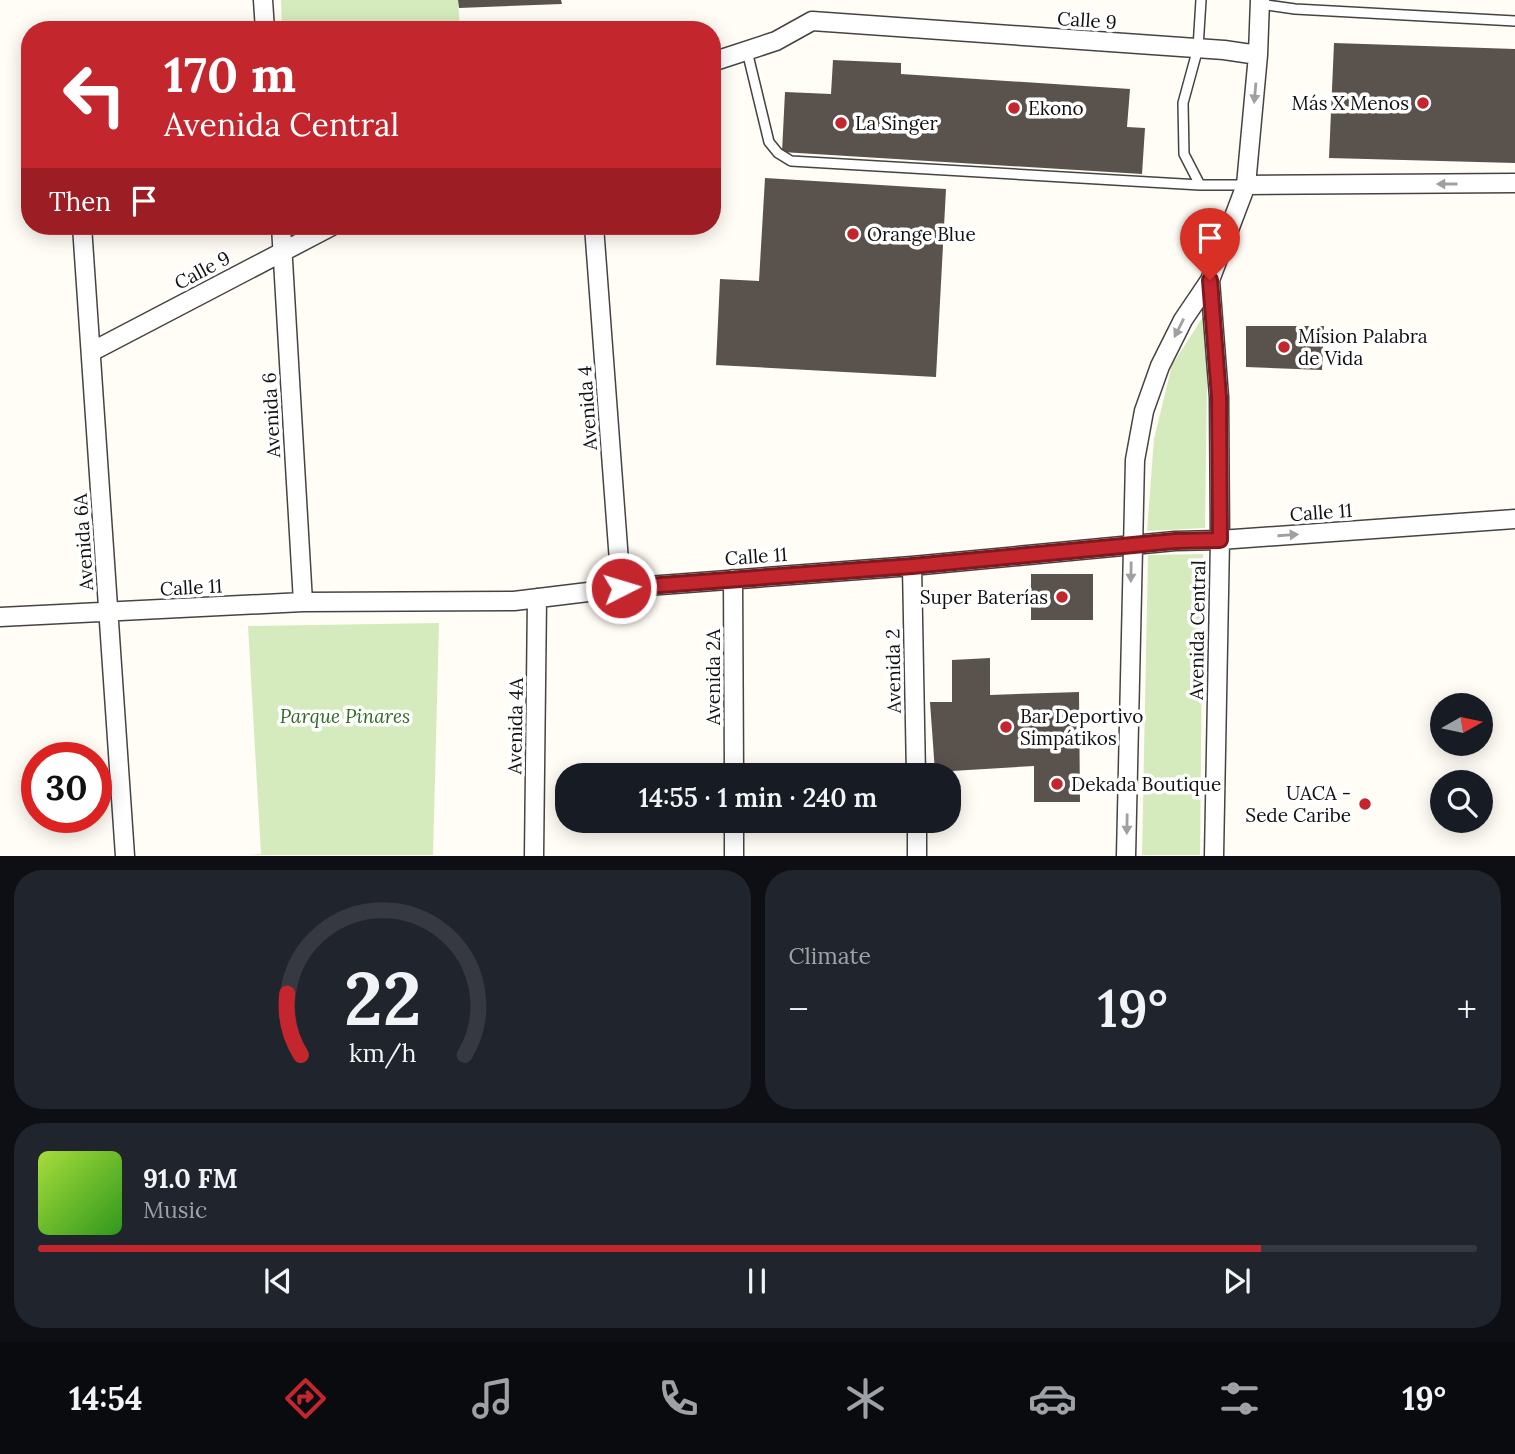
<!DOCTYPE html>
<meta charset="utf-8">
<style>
:root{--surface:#171b24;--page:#20242c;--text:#f1f3f6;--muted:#9ea1a6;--line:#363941;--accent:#c4262e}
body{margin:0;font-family:Lora,serif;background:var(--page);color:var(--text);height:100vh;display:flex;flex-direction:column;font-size:26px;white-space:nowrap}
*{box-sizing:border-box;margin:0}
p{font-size:23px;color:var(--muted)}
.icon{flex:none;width:38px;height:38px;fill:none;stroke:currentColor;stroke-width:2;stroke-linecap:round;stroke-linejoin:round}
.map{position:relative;height:856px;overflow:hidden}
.panel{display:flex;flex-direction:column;gap:14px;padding:14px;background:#0d0f14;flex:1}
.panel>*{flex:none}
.guide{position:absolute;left:21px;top:21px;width:700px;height:214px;border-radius:28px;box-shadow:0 4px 18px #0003;background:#c4262e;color:#fff;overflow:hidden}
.needle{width:46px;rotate:81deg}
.controls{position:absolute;left:1430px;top:693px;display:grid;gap:14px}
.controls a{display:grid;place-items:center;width:63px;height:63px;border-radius:50%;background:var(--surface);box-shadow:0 4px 18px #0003;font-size:35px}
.speed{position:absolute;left:21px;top:742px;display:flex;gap:14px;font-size:35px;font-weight:700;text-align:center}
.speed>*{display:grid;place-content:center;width:91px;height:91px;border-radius:50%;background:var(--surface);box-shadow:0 4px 18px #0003;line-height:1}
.speed .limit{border:10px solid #d22;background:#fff;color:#111}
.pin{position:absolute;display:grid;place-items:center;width:60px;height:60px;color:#fff;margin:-72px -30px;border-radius:50% 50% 50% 0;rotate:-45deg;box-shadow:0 0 7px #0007}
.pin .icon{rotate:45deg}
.me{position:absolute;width:77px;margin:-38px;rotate:85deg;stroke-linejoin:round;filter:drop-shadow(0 0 5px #0008)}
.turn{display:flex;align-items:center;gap:24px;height:147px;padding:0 28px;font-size:32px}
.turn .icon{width:91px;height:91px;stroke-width:2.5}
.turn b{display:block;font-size:49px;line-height:60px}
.then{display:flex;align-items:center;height:66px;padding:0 28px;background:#0003;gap:14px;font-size:26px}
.big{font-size:52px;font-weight:600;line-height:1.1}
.panel .card{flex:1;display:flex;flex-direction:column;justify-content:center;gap:10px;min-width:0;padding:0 24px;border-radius:28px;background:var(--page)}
.panel .dial{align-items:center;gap:0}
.dial svg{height:182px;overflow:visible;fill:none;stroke:var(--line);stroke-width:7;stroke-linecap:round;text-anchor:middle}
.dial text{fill:var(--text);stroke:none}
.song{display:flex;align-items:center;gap:21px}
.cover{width:84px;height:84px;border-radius:10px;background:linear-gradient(135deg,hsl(80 70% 55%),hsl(110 70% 35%))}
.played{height:7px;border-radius:4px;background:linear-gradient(90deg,var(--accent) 85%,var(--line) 85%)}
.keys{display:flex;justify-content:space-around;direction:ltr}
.heat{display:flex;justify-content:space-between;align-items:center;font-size:38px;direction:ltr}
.panel .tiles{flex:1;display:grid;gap:14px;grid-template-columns:1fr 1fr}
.card:last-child{grid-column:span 2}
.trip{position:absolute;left:555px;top:763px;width:406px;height:70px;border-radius:28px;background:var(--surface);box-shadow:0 4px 18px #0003;font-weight:600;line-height:70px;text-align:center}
.tab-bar{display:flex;height:112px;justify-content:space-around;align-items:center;background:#090b0e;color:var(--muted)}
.tab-bar .icon{width:49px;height:49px}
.tab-bar .on{color:var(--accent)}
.tab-bar b{font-size:32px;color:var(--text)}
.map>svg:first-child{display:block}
.green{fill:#d5ebbd}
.building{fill:#5a524d}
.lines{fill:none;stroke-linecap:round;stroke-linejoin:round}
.lane-casing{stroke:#444;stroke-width:12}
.street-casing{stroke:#444;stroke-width:21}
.lane{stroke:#fff;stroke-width:9}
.street{stroke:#fff;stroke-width:18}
.oneway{fill:#a0a0a0}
.route-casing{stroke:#7f191e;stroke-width:18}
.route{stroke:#c4262e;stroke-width:12}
.poi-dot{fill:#c4262e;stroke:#fff;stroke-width:2.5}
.labels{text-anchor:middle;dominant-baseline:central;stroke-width:7;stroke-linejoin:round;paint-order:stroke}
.street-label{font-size:19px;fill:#111;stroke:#fff}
.poi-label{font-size:19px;fill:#111;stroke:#fff;text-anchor:start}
.park-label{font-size:19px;font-style:italic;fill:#2f6b1f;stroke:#fff}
</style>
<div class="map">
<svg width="1515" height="856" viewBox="0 0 1515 856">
<rect width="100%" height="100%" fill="#fffdf5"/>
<!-- green -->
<path class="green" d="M281 0H458L460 30H282Z
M1208 309 1205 528 1147 531 1154 439 1172 365Z
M1203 554 1200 855H1142L1148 555Z
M439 623 433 855H250L261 854 248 626Z"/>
<!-- building -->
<path class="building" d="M458 0H561L562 4 459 8Z
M1334 43 1515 49V163L1329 158Z
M833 60 901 63V74L1130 89 1127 127 1145 128 1142 174 782 152 785 92 831 94Z
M765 178 946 189 936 377 716 365 720 279 759 281Z
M1246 326H1324L1322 370 1246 367Z
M1031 574H1093V620H1031Z
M990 658V695L1079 692 1080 802H1034V766L935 772 930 702H952V660Z"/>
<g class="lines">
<!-- lane casing -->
<g class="lane-casing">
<path id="lane" d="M1260 4 1295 9 1515 21
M747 51 769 142 778 153 791 161 1200 185H1246
M1200 185 1184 154 1183 103 1198 48 1201 0"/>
</g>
<!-- street casing -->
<g class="street-casing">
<path id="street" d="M263 0 265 30
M712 62 776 41 812 21 1224 50 1258 55
M1246 185 1515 183
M82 226 125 856
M281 226 303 602
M594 226 621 588
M1210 280 1219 397 1220 540 1214 856
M91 352 332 226
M912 566 916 775
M733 579 734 775
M0 617 303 602 514 601 621 588 912 566 1175 541 1220 540 1515 519
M734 821V856
M917 821V856
M534 856 537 598
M1126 856 1135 460 1144 411 1160 366 1183 320 1210 280 1246 185 1258 55 1260 0"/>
</g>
<!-- lane -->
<use href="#lane" class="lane"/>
<!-- street -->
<use href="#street" class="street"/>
</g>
<!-- one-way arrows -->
<defs><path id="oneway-solid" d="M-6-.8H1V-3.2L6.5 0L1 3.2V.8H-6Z" transform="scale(1.75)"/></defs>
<g class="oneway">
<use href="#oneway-solid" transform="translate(1255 93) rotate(95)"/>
<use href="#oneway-solid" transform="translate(1447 184) rotate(180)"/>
<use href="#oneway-solid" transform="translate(1179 328) rotate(117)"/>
<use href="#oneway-solid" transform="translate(1288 535) rotate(-4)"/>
<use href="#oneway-solid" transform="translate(1131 572) rotate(91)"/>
<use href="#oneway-solid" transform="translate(1127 824) rotate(91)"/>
</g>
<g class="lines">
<!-- route casing -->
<g class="route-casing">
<path id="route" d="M621 588 912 566 1175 541 1220 540 1219 397 1210 280"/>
</g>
<!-- route -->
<use href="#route" class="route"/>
</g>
<!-- markers -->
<g class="poi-dot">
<circle cx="1423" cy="103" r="7"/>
<circle cx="1014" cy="108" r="7"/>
<circle cx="841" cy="123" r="7"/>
<circle cx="853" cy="234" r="7"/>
<circle cx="1284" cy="347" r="7"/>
<circle cx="1062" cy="597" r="7"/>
<circle cx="1006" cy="727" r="7"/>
<circle cx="1057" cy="784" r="7"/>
<circle cx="1365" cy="804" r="7"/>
</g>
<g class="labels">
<!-- street labels -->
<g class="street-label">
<text transform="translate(1087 20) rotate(4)">Calle 9</text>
<text transform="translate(202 270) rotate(-28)">Calle 9</text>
<text transform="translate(587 408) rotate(-94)">Avenida 4</text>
<text transform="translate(271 415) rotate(-93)">Avenida 6</text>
<text transform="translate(1321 512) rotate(-4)">Calle 11</text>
<text transform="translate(83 542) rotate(-94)">Avenida 6A</text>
<text transform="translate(756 556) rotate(-4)">Calle 11</text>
<text transform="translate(191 587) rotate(-3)">Calle 11</text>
<text transform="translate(1197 630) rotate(-89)">Avenida Central</text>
<text transform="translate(893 671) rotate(-91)">Avenida 2</text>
<text transform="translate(713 677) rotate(-90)">Avenida 2A</text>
<text transform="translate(515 726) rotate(-89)">Avenida 4A</text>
</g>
<!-- poi labels -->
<g class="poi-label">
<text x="1409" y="103" text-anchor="end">Más X Menos</text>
<text x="1028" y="108">Ekono</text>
<text x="855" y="123">La Singer</text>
<text x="867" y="234">Orange Blue</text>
<text x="1298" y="336">Mision Palabra<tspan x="1298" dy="22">de Vida</tspan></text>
<text x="1048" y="597" text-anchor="end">Super Baterías</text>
<text x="1020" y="716">Bar Deportivo<tspan x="1020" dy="22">Simpátikos</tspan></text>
<text x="1071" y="784">Dekada Boutique</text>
<text x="1351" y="793" text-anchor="end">UACA -<tspan x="1351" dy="22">Sede Caribe</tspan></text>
</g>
<!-- park labels -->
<g class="park-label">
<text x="345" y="716">Parque Pinares</text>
</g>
</g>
</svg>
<div class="controls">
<a><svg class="needle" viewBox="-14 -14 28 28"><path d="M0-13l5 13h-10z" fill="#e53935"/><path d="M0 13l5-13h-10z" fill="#9ea1a6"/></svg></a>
<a><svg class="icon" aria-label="search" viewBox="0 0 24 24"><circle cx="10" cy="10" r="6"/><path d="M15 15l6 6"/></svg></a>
</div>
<div class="speed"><div class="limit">30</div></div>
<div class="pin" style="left:1210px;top:280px;background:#d93025"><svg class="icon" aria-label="arrive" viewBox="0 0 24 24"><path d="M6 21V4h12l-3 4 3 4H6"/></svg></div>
<svg class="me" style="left:621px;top:588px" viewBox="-20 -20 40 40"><circle r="17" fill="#c4262e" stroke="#fff" stroke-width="3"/><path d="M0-11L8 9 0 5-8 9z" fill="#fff"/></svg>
<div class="trip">14:55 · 1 min · 240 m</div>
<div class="guide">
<div class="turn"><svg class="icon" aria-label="left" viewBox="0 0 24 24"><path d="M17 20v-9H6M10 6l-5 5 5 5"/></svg><div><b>170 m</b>Avenida Central</div></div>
<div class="then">Then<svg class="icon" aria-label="arrive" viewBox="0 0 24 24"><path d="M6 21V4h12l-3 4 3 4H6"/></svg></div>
</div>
</div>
<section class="panel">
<div class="tiles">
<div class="card dial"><svg viewBox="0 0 100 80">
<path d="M14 69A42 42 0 1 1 86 69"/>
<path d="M14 69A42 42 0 0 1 8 42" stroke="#c4262e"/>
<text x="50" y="56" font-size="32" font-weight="700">22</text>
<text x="50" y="72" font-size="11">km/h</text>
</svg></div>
<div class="card"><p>Climate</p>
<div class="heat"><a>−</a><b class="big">19°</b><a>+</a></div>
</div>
<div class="card">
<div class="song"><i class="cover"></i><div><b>91.0 FM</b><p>Music</p></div></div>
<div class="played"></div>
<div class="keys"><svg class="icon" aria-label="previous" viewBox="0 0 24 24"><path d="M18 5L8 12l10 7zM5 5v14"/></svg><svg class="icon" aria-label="pause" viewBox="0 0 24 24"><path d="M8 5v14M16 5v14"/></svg><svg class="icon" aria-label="next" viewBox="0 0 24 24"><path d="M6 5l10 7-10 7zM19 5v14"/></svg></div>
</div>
</div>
</section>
<nav class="tab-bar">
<b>14:54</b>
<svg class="icon on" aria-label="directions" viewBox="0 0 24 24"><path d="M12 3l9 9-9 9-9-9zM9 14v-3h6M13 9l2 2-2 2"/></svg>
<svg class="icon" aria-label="music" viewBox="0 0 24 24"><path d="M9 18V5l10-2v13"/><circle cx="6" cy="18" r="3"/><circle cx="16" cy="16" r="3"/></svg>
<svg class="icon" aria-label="phone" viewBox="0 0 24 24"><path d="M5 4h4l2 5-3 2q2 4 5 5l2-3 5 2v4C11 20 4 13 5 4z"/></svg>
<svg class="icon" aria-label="climate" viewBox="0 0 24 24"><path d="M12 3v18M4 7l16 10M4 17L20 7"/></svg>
<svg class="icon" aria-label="car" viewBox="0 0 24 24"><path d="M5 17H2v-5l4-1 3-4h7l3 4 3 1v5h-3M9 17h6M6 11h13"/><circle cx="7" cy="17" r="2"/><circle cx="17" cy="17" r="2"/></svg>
<svg class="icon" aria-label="filters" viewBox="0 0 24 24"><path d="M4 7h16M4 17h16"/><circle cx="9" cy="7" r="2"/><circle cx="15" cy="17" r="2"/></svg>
<b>19°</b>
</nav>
